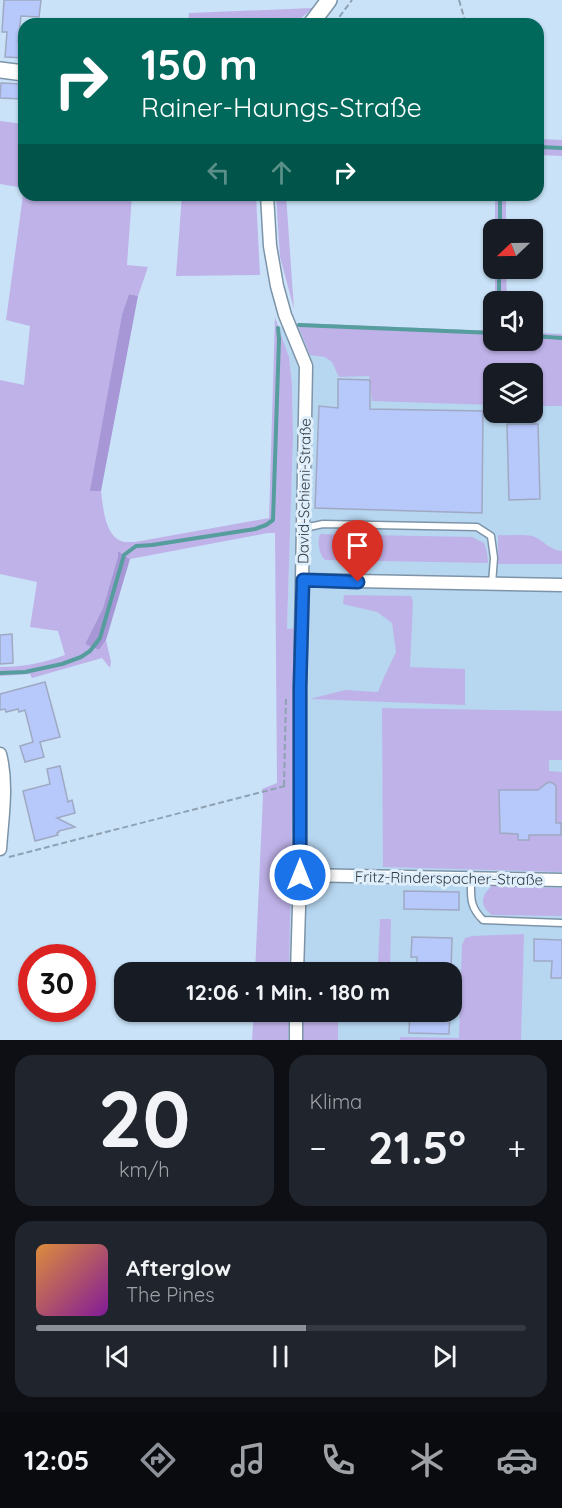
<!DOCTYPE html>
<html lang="de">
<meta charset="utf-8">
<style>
:root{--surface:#171b24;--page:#20242c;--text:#f1f3f6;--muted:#9ea1a6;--line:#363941;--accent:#8c9099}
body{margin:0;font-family:Quicksand,sans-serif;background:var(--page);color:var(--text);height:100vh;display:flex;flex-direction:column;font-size:22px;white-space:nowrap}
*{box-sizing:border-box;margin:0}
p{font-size:20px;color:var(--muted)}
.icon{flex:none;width:33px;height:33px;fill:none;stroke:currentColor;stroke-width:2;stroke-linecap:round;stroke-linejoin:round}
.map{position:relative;height:1040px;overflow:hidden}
.sheet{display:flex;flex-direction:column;gap:15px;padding:15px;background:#0d0f14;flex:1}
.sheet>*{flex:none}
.hud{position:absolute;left:18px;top:18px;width:526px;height:183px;border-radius:18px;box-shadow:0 2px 4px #0004;background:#00695c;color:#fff;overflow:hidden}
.needle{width:39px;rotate:248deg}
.controls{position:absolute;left:483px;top:219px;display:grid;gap:12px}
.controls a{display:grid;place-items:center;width:60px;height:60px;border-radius:12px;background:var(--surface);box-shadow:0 2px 4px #0004;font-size:30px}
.speed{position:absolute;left:18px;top:944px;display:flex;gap:12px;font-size:30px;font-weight:700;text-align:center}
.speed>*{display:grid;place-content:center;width:78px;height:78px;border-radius:50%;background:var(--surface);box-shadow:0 2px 4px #0004;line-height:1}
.speed .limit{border:9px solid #d22;background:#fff;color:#111}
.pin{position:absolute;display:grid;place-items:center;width:51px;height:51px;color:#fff;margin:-62px -26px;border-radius:50% 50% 50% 0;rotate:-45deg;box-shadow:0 0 6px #0007}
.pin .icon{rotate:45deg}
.me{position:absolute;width:66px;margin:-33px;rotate:0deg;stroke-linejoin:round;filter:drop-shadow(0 0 4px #0008)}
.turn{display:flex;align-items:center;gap:21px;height:126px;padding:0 24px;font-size:27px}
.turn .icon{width:78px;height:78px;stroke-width:2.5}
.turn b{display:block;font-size:42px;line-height:51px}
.lanes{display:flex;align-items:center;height:57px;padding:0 24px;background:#0003;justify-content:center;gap:30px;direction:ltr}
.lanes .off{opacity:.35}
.big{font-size:45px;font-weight:800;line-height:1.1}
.sheet .widget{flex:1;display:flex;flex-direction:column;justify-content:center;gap:9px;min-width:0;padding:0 21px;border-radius:18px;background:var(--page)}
.sheet .dial{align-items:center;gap:0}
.dial b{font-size:78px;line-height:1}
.song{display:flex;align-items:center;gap:18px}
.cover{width:72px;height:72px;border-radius:9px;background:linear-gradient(135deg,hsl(30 70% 55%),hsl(290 70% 35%))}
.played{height:6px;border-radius:3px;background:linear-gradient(90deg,var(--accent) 55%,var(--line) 55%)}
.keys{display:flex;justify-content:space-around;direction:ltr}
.heat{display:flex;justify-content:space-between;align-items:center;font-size:33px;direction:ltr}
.sheet .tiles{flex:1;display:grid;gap:15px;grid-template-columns:1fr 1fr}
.widget:last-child{grid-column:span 2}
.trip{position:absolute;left:114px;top:962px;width:348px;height:60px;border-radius:18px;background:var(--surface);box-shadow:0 2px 4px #0004;font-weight:800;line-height:60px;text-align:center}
.dock{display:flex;height:96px;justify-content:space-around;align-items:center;background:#090b0e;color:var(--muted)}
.dock .icon{width:42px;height:42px}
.dock .active{color:var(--accent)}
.dock b{font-size:27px;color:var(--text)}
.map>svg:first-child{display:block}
.built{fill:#b7d6f0;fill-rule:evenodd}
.green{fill:#bfb2e8}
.forest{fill:#a797d6}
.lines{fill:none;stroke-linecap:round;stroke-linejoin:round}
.stream{stroke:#569d9e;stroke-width:4}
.building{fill:#b7c8fb;stroke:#9fa9c3;stroke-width:1.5}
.service-casing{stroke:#7d94a8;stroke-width:9}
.minor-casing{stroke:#7d94a8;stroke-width:15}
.tertiary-casing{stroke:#7d94a8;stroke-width:18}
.path{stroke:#8fa2b3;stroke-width:2;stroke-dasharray:6 3;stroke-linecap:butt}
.service{stroke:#fff;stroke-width:6}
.minor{stroke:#fff;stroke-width:12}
.tertiary{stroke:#fff;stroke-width:15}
.route-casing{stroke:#114b97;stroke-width:15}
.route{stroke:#1a73e8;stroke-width:10}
.labels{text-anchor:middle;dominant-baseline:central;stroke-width:6;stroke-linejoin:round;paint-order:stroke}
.street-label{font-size:15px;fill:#323c45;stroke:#dfeefb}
</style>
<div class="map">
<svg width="562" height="1040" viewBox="0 0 562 1040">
<rect width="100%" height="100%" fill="#c9e2f8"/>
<!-- built -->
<path class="built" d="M296 323 493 331 494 340H532L533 333 562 334V1040H288L289 1011H452V972H289L295 628 287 630 293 437 292 384 289 357 279 327ZM494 374H532V412H494Z"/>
<!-- green -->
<path class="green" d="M313 8 294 24H188L189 13Z
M0 121 24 124V195H132L127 265 148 267 138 296 129 294 122 314 91 490 101 491C103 507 105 539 125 542 128 542 132 542 135 542L269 518 275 317 289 357 292 384 293 437 287 629 296 628 289 972H255L263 796 262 789 277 783 275 533H268L130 559 118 551V556L103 608 85 644 99 650 106 640 111 662 110 668 102 658 32 678 30 674 0 676V667C23 667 44 663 65 655L58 631 30 627 37 582 0 574V380L24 385 30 326 6 320 24 188 0 184Z
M539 139 562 140V156L539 155Z
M182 195H256L260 275 176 276Z
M276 195H286L294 309 280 257Z
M495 195H506V229H495Z
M495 269H506L507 301H495Z
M297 323 493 331 494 340H532L533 333 562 334V406H533L532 374H494L493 405 372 401 369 376 339 377 332 362 325 357 310 355Z
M320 534 472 537 484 543 487 552 488 563 325 560C319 554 317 542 320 534Z
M498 535C509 536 522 534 532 536 542 538 548 550 562 551V564H498Z
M344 595 411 596 413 603 410 667 465 669V705L310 699 345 690 378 692 385 675 396 652 392 623 377 612 343 604Z
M382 708 562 711V760H549V771L562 772V872L383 867Z
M492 886 562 888V916L492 915C480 906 480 896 492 886Z
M380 919H391L390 972H301V962L378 964Z
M524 934 521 1040H400V1037L459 1038 462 945 465 938 473 936Z
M254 1011H289L288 1040H252Z
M300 1011H338V1040H300Z"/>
<!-- forest -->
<path class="forest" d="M129 294 138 296 101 491H90L122 314Z
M118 551 130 559 106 640 99 650 85 644 103 608 118 556Z"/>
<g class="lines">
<!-- stream -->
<path class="stream" d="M538 147 562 148
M500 230V195
M499 302V268
M299 325 494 333
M532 336 562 338
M0 673 25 672 62 664 81 657 90 651 100 638 124 555 136 546 152 545 255 529 266 525 273 520 279 339 278 328"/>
</g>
<!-- building -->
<path class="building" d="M4 0H41L39 17 21 16 18 42 24 43V58L5 57 7 32H2Z
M1 83 21 84V99L0 98Z
M338 379 370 380V409L483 411 482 513 315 508 319 406 338 408Z
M507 424H538L540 499 509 500Z
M12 634 13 663 0 664V635Z
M45 682 60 737 40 742 44 757 25 762 20 746 33 742 25 710 19 712 18 709 6 712 5 709 0 710V694Z
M60 766 68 802 72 800 75 813 57 818 75 827 59 831V832L57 833 58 835 35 841 23 791 50 784 47 769Z
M550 782 554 784 556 786V823H561V835H529V840H518V834L500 833 499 790H538L547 783Z
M404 891 459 892V910L404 909Z
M412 937 452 938 451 972H417V957H411Z
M534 939 562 940V978H551L552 961H534Z
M410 1011H450L449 1034 409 1033Z"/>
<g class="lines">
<!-- service casing -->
<g class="service-casing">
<path id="service" d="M304 528 323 524 477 527 491 536 494 558 492 584
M471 878C471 897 469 906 483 920L562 923"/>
</g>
<!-- minor casing -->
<g class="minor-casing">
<path id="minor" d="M267 195 270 246 277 286 285 315 306 366 300 687V875L297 972
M303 580 562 585
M0 754C8 785 2 818 0 849
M300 875 562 880
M296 1040V1011"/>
</g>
<!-- tertiary casing -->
<g class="tertiary-casing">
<path id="tertiary" d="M311 24 329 0
M0 70 24 73"/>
</g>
<!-- path -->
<path class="path" d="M459 0 466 24
M334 24 352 0
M284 786 286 696
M9 857 285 786"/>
<!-- service -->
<use href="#service" class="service"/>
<!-- minor -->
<use href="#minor" class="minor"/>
<!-- tertiary -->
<use href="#tertiary" class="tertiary"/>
</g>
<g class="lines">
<!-- route casing -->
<g class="route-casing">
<path id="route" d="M300 875V687L303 580 358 582"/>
</g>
<!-- route -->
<use href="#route" class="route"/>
</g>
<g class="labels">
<!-- street labels -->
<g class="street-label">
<text transform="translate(304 491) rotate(-89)">David-Schieni-Straße</text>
<text transform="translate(449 878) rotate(1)">Fritz-Rinderspacher-Straße</text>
</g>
</g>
</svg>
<div class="controls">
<a><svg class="needle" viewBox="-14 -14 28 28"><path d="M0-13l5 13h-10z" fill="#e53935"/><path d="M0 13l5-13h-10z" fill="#9ea1a6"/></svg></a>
<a><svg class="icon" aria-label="sound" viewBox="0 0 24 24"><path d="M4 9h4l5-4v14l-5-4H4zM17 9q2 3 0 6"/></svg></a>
<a><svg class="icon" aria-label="layers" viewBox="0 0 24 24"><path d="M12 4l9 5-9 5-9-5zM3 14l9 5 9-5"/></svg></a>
</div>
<div class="speed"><div class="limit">30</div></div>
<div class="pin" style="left:358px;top:582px;background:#d93025"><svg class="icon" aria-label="arrive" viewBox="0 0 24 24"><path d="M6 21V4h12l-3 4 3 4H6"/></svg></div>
<svg class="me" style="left:300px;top:875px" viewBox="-20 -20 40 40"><circle r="17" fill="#1a73e8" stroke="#fff" stroke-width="3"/><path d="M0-11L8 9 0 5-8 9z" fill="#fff"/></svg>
<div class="trip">12:06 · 1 Min. · 180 m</div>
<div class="hud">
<div class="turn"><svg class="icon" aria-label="right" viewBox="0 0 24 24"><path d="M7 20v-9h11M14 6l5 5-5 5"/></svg><div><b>150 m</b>Rainer-Haungs-Straße</div></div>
<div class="lanes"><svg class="icon off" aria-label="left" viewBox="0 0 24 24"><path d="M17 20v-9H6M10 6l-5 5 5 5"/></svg><svg class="icon off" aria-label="ahead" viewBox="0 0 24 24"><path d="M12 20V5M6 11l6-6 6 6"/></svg><svg class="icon" aria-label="right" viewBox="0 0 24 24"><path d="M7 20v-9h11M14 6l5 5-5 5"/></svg></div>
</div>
</div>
<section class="sheet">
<div class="tiles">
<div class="widget dial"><b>20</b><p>km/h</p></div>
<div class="widget"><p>Klima</p>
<div class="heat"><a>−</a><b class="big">21.5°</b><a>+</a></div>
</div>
<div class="widget">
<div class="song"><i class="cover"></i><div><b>Afterglow</b><p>The Pines</p></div></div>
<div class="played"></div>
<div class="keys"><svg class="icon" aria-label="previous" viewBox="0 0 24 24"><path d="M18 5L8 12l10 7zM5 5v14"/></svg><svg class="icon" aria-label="pause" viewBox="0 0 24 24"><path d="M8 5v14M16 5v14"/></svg><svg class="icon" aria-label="next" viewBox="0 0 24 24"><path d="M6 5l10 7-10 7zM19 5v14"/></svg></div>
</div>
</div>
</section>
<nav class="dock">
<b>12:05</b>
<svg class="icon active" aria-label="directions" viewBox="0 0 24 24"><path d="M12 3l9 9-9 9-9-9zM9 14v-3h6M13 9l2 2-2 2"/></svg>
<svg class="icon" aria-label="music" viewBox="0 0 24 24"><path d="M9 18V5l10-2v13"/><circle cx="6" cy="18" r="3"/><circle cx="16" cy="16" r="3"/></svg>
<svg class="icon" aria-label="phone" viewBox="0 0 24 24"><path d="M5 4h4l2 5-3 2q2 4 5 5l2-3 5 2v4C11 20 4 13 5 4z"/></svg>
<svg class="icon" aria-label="climate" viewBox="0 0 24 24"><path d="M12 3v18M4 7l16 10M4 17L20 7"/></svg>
<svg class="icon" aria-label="car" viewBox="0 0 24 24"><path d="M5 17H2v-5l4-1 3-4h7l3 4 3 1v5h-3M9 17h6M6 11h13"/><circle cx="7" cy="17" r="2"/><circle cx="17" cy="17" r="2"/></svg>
</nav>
